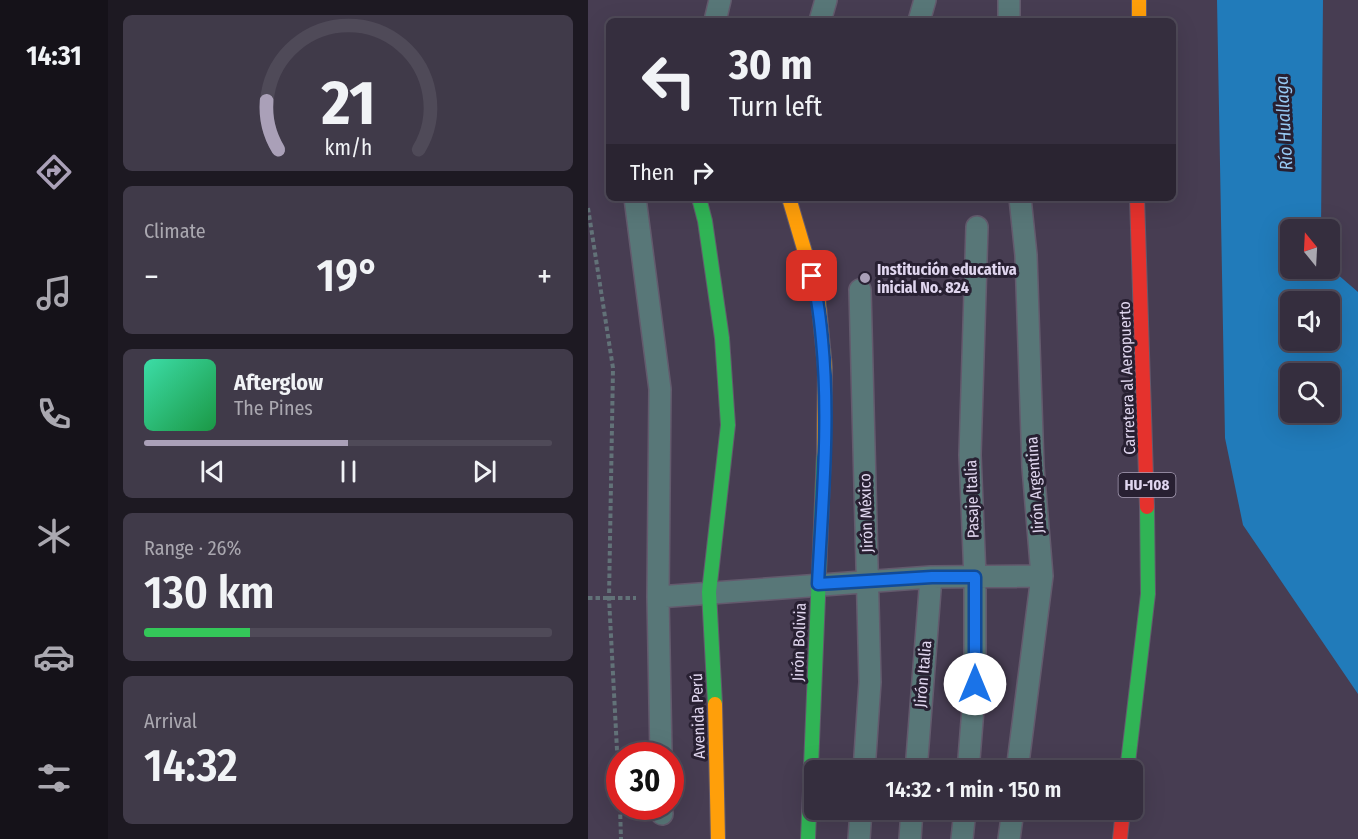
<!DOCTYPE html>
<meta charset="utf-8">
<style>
:root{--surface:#352e3e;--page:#403a49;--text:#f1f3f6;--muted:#aaa8b0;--line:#4f4a58;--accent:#aaa0b8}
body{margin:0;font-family:"Fira Sans Condensed",sans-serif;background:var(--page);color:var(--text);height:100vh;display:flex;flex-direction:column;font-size:22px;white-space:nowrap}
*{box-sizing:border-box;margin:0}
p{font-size:20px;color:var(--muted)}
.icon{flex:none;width:33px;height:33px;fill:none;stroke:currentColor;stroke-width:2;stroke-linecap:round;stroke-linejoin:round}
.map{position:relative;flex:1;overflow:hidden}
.side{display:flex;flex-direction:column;gap:15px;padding:15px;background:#1d1922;width:480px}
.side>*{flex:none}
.hud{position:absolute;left:18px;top:18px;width:570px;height:183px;border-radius:9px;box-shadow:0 6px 24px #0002,0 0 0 2px var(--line);background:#352e3e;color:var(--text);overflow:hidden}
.needle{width:39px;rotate:342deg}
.fabs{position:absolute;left:692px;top:219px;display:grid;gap:12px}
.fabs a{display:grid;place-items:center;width:60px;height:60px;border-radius:9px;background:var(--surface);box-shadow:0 6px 24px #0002,0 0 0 2px var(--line);font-size:30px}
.speed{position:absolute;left:18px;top:742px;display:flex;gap:12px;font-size:30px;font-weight:700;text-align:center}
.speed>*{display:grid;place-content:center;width:78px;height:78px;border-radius:50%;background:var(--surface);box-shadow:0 6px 24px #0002,0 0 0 2px var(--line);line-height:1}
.speed .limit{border:9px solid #d22;background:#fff;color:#111}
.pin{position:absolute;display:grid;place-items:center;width:51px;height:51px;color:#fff;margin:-26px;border-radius:12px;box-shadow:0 3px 9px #0006}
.me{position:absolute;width:66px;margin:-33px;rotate:0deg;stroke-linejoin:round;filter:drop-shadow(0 0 4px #0008)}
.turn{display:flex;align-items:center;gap:21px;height:126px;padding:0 24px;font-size:27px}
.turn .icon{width:78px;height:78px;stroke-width:2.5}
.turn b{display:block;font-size:42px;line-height:51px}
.then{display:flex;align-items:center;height:57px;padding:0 24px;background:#0003;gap:12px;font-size:22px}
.big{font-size:45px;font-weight:600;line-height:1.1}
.side .tile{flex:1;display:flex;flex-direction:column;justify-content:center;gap:9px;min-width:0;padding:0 21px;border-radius:9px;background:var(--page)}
.side .dial{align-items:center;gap:0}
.dial svg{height:156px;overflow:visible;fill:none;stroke:var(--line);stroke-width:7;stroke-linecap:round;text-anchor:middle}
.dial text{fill:var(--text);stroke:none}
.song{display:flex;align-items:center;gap:18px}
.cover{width:72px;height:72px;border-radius:9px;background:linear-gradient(135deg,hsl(160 70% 55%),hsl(140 70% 35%))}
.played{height:6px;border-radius:3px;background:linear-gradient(90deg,var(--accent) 50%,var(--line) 50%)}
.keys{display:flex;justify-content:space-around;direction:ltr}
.heat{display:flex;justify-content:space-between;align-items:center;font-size:33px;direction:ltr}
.charge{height:9px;border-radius:4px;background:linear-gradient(90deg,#34c759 26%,var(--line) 0)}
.trip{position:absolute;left:216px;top:760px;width:339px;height:60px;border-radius:9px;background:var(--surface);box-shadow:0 6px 24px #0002,0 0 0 2px var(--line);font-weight:600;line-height:60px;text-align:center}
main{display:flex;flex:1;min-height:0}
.tab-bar{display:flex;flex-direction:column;width:108px;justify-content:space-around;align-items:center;background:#151219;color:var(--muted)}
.tab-bar .icon{width:42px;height:42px}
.tab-bar .current{color:var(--accent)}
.tab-bar b{font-size:27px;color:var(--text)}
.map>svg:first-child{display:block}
.water{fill:#217bba;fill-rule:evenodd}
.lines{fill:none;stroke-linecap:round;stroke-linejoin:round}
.street-casing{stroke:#635a6d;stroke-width:24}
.fast-casing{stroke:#635a6d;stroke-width:16}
.slow-casing{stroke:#635a6d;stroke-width:16}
.jam-casing{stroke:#635a6d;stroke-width:16}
.path{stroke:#627278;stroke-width:4;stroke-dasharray:4.5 3;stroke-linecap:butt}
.street{stroke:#587778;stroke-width:21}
.fast{stroke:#30b455;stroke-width:14}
.slow{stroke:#ff9f0a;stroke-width:14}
.jam{stroke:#e5322d;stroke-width:14}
.route-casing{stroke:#114b97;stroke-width:15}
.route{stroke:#1a73e8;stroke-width:10}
.poi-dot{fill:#aaa0b8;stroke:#282032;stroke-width:2}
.labels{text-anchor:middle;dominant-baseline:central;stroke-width:6;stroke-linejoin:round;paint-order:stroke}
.shield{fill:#282032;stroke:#a99fb6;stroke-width:1.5}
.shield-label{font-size:15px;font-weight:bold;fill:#e0d6ef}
.poi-label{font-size:16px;font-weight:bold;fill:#e0d6ef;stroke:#282032;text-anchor:start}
.street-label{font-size:16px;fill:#e0d6ef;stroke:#282032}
.water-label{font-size:18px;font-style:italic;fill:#97c9f3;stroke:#282032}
</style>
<main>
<nav class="tab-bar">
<b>14:31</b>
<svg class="icon current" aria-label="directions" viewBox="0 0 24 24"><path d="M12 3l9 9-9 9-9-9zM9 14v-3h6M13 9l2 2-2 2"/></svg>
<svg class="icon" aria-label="music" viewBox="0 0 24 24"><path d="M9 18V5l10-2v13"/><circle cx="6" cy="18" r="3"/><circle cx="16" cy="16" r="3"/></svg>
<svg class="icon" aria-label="phone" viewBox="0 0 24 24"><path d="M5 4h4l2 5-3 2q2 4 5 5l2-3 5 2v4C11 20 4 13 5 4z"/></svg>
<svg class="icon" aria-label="climate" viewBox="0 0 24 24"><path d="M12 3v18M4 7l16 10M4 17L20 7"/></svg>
<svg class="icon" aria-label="car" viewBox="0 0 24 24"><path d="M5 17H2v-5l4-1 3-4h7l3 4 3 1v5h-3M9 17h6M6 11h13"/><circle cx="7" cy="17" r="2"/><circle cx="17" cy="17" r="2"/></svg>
<svg class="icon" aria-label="filters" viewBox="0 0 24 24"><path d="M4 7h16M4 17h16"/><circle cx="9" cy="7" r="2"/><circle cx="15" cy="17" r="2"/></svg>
</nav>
<section class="side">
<div class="tile dial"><svg viewBox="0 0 100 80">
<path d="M14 69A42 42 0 1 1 86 69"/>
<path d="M14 69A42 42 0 0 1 8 44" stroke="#aaa0b8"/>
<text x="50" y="56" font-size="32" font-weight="700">21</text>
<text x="50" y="72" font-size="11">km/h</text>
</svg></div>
<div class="tile"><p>Climate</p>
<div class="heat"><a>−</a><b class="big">19°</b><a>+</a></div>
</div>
<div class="tile">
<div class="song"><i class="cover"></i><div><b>Afterglow</b><p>The Pines</p></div></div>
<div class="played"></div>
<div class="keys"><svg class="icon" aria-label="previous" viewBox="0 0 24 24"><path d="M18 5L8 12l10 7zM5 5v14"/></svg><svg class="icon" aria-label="pause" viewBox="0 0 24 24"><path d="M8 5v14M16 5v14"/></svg><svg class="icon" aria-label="next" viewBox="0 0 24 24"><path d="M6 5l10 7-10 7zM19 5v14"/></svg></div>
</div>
<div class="tile"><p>Range · 26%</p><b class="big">130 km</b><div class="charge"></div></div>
<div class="tile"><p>Arrival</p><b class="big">14:32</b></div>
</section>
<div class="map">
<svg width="770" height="839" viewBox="0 0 770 839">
<rect width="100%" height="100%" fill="#473d52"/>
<!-- water -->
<path class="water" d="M629 0H735L733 229 702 230V268L741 267 770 292V694L655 525 637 438ZM702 302H741V340H702ZM702 374H741V412H702Z"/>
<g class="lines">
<!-- street casing -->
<g class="street-casing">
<path id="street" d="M421 0V21
M127 21 132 0
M232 21 238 0
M331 21 337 0
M47 198 72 389 70 597 73 756
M272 290 282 682 276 771
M70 597 343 577 454 576
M328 771 343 577
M380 771 387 684V577L382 455 389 227
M429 771 454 576 445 467 438 255 432 198
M73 807 74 814
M271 839 273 810
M322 839 324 810
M374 839 377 810
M421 839 425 810"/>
</g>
<!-- fast casing -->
<g class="fast-casing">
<path id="fast" d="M111 198 117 221 134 338 140 425 121 592 127 704
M539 771 560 594 559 507
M220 839 236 453"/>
</g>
<!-- slow casing -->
<g class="slow-casing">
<path id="slow" d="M551 0V21
M201 198 230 296 237 368 236 453
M127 704 130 839"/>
</g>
<!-- jam casing -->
<g class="jam-casing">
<path id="jam" d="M549 198 559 507
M532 839 535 810"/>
</g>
<!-- path -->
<path class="path" d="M0 208 25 368 21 598 32 807
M0 598H48
M32 807 33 839"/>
<!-- street -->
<use href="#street" class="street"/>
<!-- fast -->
<use href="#fast" class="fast"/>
<!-- slow -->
<use href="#slow" class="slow"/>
<!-- jam -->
<use href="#jam" class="jam"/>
</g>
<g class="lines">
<!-- route casing -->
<g class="route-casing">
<path id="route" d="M224 276C230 298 232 318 234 340 242 421 234 503 230 584L344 577H387V684"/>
</g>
<!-- route -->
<use href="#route" class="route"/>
</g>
<!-- markers -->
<circle class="poi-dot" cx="277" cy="278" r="6"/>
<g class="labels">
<!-- shield labels -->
<rect class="shield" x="530.5" y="473" width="57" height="24" rx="4.5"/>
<g class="shield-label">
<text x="559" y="485">HU-108</text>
</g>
<!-- poi labels -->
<g class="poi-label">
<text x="289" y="269">Institución educativa<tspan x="289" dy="18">inicial No. 824</tspan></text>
</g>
<!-- street labels -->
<g class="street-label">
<text transform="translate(539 378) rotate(-92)">Carretera al Aeropuerto</text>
<text transform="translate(447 485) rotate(-94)">Jirón Argentina</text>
<text transform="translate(384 499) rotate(-92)">Pasaje Italia</text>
<text transform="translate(278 513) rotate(-92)">Jirón México</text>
<text transform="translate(211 642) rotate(-88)">Jirón Bolivia</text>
<text transform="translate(335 674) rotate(-85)">Jirón Italia</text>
<text transform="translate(110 716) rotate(-92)">Avenida Perú</text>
</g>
<!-- water labels -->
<g class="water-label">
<text transform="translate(696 123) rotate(-93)">Río Huallaga</text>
</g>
</g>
</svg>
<div class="fabs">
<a><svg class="needle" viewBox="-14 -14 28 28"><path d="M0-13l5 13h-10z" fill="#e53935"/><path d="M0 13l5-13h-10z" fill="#aaa8b0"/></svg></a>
<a><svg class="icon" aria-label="sound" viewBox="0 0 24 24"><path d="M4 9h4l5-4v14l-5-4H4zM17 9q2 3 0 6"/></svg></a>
<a><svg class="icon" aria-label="search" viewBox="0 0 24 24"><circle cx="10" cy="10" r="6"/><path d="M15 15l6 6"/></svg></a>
</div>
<div class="speed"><div class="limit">30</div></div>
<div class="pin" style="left:224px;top:276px;background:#d93025"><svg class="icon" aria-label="arrive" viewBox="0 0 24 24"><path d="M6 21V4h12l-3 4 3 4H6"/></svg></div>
<svg class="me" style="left:387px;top:684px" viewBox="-20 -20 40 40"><circle r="19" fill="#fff"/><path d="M0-13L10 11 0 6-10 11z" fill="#1a73e8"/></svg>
<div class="trip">14:32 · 1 min · 150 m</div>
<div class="hud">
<div class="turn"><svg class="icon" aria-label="left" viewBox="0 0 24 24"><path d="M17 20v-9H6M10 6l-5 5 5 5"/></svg><div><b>30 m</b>Turn left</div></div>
<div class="then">Then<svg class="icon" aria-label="right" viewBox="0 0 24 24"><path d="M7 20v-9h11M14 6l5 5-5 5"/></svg></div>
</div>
</div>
</main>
